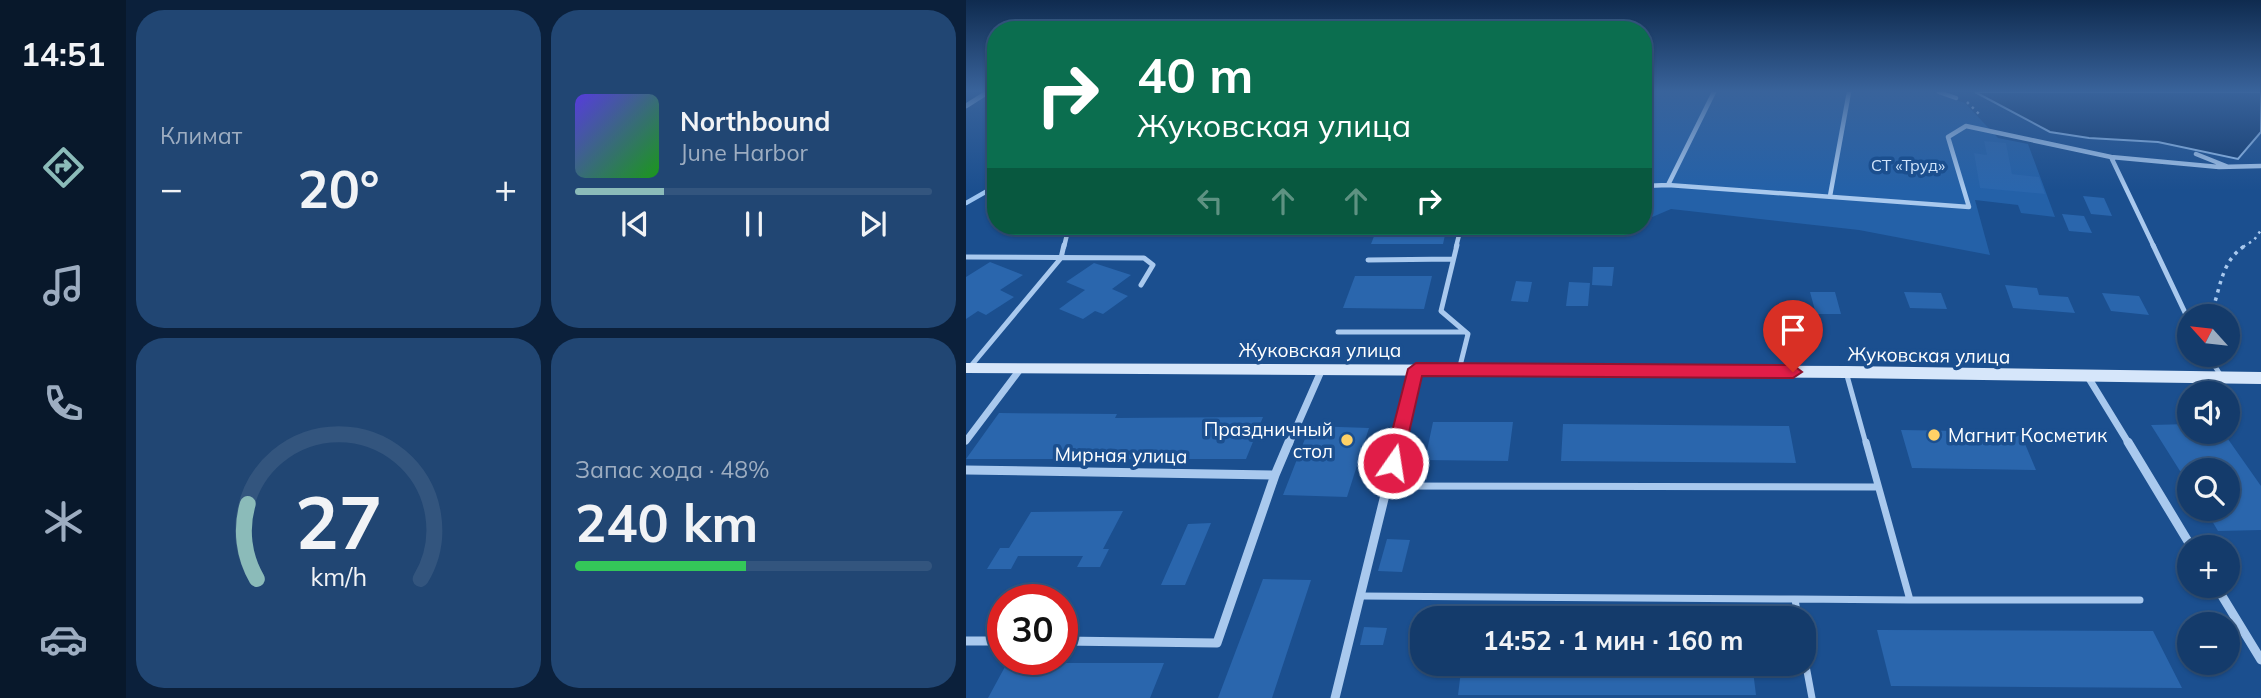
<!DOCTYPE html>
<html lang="ru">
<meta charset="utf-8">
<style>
:root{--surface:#143b6b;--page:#214673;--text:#f1f3f6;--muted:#9dadc1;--line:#33557e;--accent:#8bbbb9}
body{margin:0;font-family:Mulish,sans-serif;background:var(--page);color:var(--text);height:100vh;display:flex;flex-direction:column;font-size:26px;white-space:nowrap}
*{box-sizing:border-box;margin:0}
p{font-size:23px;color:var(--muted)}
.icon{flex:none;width:38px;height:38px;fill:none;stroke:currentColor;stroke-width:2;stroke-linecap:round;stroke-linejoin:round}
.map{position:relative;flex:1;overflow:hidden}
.panel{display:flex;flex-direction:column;gap:10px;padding:10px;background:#0b203b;width:840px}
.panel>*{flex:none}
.hud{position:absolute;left:21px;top:21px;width:665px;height:214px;border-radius:28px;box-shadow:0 2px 5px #0004,0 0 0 2px var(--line);background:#0b6e4f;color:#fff;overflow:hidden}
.needle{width:46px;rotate:297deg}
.tools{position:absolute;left:1211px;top:304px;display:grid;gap:14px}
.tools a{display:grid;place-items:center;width:63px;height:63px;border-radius:50%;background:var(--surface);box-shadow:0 2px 5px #0004,0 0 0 2px var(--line);font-size:35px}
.speed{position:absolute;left:21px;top:584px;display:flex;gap:14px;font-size:35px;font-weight:700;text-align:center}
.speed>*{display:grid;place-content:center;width:91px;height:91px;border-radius:50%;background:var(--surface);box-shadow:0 2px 5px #0004,0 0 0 2px var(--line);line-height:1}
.speed .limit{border:10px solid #d22;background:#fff;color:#111}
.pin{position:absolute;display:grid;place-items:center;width:60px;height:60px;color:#fff;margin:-72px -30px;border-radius:50% 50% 50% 0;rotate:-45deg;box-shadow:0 0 7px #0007}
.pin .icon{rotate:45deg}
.me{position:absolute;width:77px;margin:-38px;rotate:13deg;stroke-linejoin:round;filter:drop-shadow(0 0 5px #0008)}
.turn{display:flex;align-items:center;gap:24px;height:147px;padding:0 35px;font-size:32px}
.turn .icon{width:91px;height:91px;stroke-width:2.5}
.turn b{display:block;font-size:49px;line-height:60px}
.lanes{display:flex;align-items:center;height:66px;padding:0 35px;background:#0003;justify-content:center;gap:35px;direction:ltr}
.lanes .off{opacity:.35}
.big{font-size:52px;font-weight:700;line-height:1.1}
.panel .tile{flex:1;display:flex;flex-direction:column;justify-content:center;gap:10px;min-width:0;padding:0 24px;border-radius:28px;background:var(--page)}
.panel .dial{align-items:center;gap:0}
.dial svg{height:182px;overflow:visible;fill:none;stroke:var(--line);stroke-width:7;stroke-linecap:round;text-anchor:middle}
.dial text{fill:var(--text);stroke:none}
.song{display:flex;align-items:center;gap:21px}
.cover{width:84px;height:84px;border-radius:10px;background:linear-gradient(135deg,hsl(250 70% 55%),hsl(120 70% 35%))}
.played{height:7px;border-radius:4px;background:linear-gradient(90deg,var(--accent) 25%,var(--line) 25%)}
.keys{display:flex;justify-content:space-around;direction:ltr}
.heat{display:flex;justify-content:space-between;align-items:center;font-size:38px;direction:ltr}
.charge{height:10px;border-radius:5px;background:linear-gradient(90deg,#34c759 48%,var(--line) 0)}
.panel .tiles{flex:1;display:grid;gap:10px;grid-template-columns:repeat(2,1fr)}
.trip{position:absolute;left:444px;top:606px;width:406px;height:70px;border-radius:28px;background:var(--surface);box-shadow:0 2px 5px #0004,0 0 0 2px var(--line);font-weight:700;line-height:70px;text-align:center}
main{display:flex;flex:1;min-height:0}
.menu{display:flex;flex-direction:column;width:126px;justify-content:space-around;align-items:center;background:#08182b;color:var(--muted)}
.menu .icon{width:49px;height:49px}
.menu .selected{color:var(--accent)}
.menu b{font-size:32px;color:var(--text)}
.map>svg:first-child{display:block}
.green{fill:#2461a8}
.water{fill:#123a6d;stroke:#9cc4f0;stroke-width:2}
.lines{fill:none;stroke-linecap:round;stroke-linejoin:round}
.stream{stroke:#9cc4f0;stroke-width:4.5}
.building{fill:#2a66ad}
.path-far1{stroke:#a9c9ee;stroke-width:2.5;stroke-dasharray:2.5 4.5;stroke-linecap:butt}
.path{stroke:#a9c9ee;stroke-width:3.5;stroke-dasharray:3.5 5;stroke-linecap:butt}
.service-far2{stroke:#a9c9ee;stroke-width:4.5}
.service-far1{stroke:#a9c9ee;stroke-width:5}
.service{stroke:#a9c9ee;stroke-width:7}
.minor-far2{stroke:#a9c9ee;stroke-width:5}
.minor-far1{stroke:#a9c9ee;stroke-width:7}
.minor{stroke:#a9c9ee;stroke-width:9}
.secondary{fill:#d6e6fa;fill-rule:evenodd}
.route{fill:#e11d48;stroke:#92132f;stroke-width:2}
.poi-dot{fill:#ffd166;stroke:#1b4f8f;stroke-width:2.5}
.labels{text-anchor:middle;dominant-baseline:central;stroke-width:7;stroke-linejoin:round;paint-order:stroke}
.far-park-label{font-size:16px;fill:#cfe3fa;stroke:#1b4f8f}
.street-label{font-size:19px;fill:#fff;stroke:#1b4f8f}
.poi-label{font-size:19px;fill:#fff;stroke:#1b4f8f;text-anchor:end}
</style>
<main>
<nav class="menu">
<b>14:51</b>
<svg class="icon selected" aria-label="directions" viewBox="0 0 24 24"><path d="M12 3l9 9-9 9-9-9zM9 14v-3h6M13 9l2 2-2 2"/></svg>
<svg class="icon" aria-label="music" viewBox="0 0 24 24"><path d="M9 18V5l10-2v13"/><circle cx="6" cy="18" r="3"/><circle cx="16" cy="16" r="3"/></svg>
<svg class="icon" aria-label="phone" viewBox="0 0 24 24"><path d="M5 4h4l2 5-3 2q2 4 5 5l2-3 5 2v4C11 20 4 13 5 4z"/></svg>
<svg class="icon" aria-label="climate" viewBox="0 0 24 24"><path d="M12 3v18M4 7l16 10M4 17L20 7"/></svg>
<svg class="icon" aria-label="car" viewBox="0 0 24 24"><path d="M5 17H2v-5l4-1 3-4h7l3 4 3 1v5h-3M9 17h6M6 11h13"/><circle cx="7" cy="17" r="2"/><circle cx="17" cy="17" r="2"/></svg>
</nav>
<section class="panel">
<div class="tiles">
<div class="tile"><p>Климат</p>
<div class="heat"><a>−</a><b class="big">20°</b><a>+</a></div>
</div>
<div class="tile">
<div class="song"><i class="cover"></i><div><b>Northbound</b><p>June Harbor</p></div></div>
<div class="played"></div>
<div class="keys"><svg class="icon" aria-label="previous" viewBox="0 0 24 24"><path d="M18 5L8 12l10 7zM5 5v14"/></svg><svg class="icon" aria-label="pause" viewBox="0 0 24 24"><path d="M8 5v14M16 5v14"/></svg><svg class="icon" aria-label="next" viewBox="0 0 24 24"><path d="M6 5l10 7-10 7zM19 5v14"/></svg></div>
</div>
<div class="tile dial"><svg viewBox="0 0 100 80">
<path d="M14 69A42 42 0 1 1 86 69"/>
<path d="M14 69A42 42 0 0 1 10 36" stroke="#8bbbb9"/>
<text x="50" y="56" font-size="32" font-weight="700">27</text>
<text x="50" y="72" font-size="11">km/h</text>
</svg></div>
<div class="tile"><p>Запас хода · 48%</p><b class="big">240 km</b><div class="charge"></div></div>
</div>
</section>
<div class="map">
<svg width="1295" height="698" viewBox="0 0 1295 698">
<rect width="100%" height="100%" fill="#1b4f8f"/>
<!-- green -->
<path class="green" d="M677 92H966L999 103 1032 138 1062 144 1089 217 1055 213 1052 205 1009 200 1024 255 893 230 705 209 677 221Z
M506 226H599L596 236 499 235Z"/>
<!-- water -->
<path class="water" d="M1009 92H1295V132L1272 159 1192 142 1123 138 1084 132Z"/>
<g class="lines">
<!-- stream -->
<path class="stream" d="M0 203 30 186"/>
</g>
<!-- building -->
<path class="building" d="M1018 141 1040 143 1046 174 1073 177 1079 194 1014 188 1008 153 1021 155Z
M1117 196 1138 198 1146 216 1125 214Z
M1096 214 1118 216 1126 233 1103 231Z
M412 226H481L477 244H405Z
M24 262 57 275 34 290 48 297 20 315 12 311 0 319V277Z
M128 263 165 275 146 289 162 296 137 314 129 311 117 319 93 309 119 290 100 282Z
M627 267H648L646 286 626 285Z
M389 276H466L458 309 377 308Z
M550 281 566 282 562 302 545 301Z
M603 282 624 283 622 306H600Z
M1039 285 1071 288 1073 295 1102 297 1109 313 1047 308Z
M844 292H869L875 314H850Z
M938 292 975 293 981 309 944 308Z
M1136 293 1173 296 1183 315 1145 311Z
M33 413 151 414 149 418 297 417 280 459H0Z
M467 422H547L542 461 459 460Z
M597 424 823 426 830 463 595 461Z
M1223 424V432H1257L1295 486V530L1252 531 1239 509H1262V471H1214L1185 425Z
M344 426 403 428 381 497 317 495Z
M935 430 1054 432 1070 470 946 468Z
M157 511 137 549H143L134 567H111L117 556H52L45 569H21L34 548H43L65 512Z
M245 523 219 585H195L222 524Z
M421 539 444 540 436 572 412 571Z
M297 579 345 580 306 698H252Z
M398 627 421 628 417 645H394Z
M911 630 1187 631 1216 688 925 686Z
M41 663H198L184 698H22Z
M496 663H786L790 695H492Z"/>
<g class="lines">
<!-- path-far1 -->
<path class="path-far1" d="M1001 102 1015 116
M1277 247 1288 240 1295 230"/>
<!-- path -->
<path class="path" d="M1244 317C1255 289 1254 261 1280 245"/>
<!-- service-far2 -->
<path class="service-far2" d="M973 92 990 98
M1230 154 1260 166
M1145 157 1253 167 1295 166
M702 185 748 92
M677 186 702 185 1003 207 982 137 1000 126 1145 157 1188 247
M864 196 883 92
M98 247 103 226
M490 247 493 235 500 226"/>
<!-- service-far1 -->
<path class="service-far1" d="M491 245 475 311 502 334 493 370
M1187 245 1223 321
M0 257 178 258 187 265 175 285
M402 260 487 259
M372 332H498
M1242 355 1255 376
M4 367 95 258 98 245
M880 372 900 444"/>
<!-- service -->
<path class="service" d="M422 486 911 487
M395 596 829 599
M944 600H1174
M832 618 829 599 944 600 900 442
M838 655 846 698"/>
<!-- minor-far2 -->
<path class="minor-far2" d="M0 106 22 92"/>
<!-- minor-far1 -->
<path class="minor-far1" d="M1122 377 1163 444
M0 441 55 368
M323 444 356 369
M431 444 450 369"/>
<!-- minor -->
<path class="minor" d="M1162 442 1226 548
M0 470 309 475
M1250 586 1295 660
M0 641H37
M96 641 251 643 309 475 323 442
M369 698 432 442"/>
<!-- secondary -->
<path class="secondary" d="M0 363 880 366 1295 372V384L880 378 0 373Z"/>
</g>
<!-- sky -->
<linearGradient id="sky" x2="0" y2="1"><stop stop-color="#0f2b4f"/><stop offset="0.48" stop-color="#39639b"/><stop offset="1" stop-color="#39639b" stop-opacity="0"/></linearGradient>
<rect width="1295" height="190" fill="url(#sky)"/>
<!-- route -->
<path class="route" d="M450 363 827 365 836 372 827 378 456 376 436 463 434 468 427 471 421 468 418 463 442 369Z"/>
<!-- markers -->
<g class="poi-dot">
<circle cx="968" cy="435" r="7"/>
<circle cx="381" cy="440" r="7"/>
</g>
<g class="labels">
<!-- far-park labels -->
<g class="far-park-label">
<text x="942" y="165">СТ «Труд»</text>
</g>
<!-- street labels -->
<g class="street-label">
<text x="354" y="350">Жуковская улица</text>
<text transform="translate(963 355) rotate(1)">Жуковская улица</text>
<text transform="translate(155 455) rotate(1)">Мирная улица</text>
</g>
<!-- poi labels -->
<g class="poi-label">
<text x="367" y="429">Праздничный<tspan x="367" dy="22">стол</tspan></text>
<text x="982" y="435" text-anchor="start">Магнит Косметик</text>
</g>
</g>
</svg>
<div class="tools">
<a><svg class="needle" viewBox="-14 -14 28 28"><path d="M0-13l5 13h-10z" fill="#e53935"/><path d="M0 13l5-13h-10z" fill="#9dadc1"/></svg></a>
<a><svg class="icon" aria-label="sound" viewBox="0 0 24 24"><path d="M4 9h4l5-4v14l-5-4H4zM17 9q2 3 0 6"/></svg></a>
<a><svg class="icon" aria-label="search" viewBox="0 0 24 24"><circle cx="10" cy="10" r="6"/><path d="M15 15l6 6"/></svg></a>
<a>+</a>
<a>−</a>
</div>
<div class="speed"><div class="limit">30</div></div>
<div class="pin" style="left:827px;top:372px;background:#d93025"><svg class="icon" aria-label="arrive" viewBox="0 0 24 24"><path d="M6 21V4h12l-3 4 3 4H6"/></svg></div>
<svg class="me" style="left:427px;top:463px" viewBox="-20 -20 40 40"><circle r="17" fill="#e11d48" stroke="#fff" stroke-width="3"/><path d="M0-11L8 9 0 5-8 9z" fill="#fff"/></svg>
<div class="trip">14:52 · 1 мин · 160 m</div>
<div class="hud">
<div class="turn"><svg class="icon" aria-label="right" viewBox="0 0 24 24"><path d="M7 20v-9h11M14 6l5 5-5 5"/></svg><div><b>40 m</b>Жуковская улица</div></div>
<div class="lanes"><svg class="icon off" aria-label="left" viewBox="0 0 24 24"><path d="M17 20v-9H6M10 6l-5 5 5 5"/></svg><svg class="icon off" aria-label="ahead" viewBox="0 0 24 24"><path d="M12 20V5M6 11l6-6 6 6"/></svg><svg class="icon off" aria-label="ahead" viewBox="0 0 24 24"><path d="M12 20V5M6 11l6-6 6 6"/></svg><svg class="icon" aria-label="right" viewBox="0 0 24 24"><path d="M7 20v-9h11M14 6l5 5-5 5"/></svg></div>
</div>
</div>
</main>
